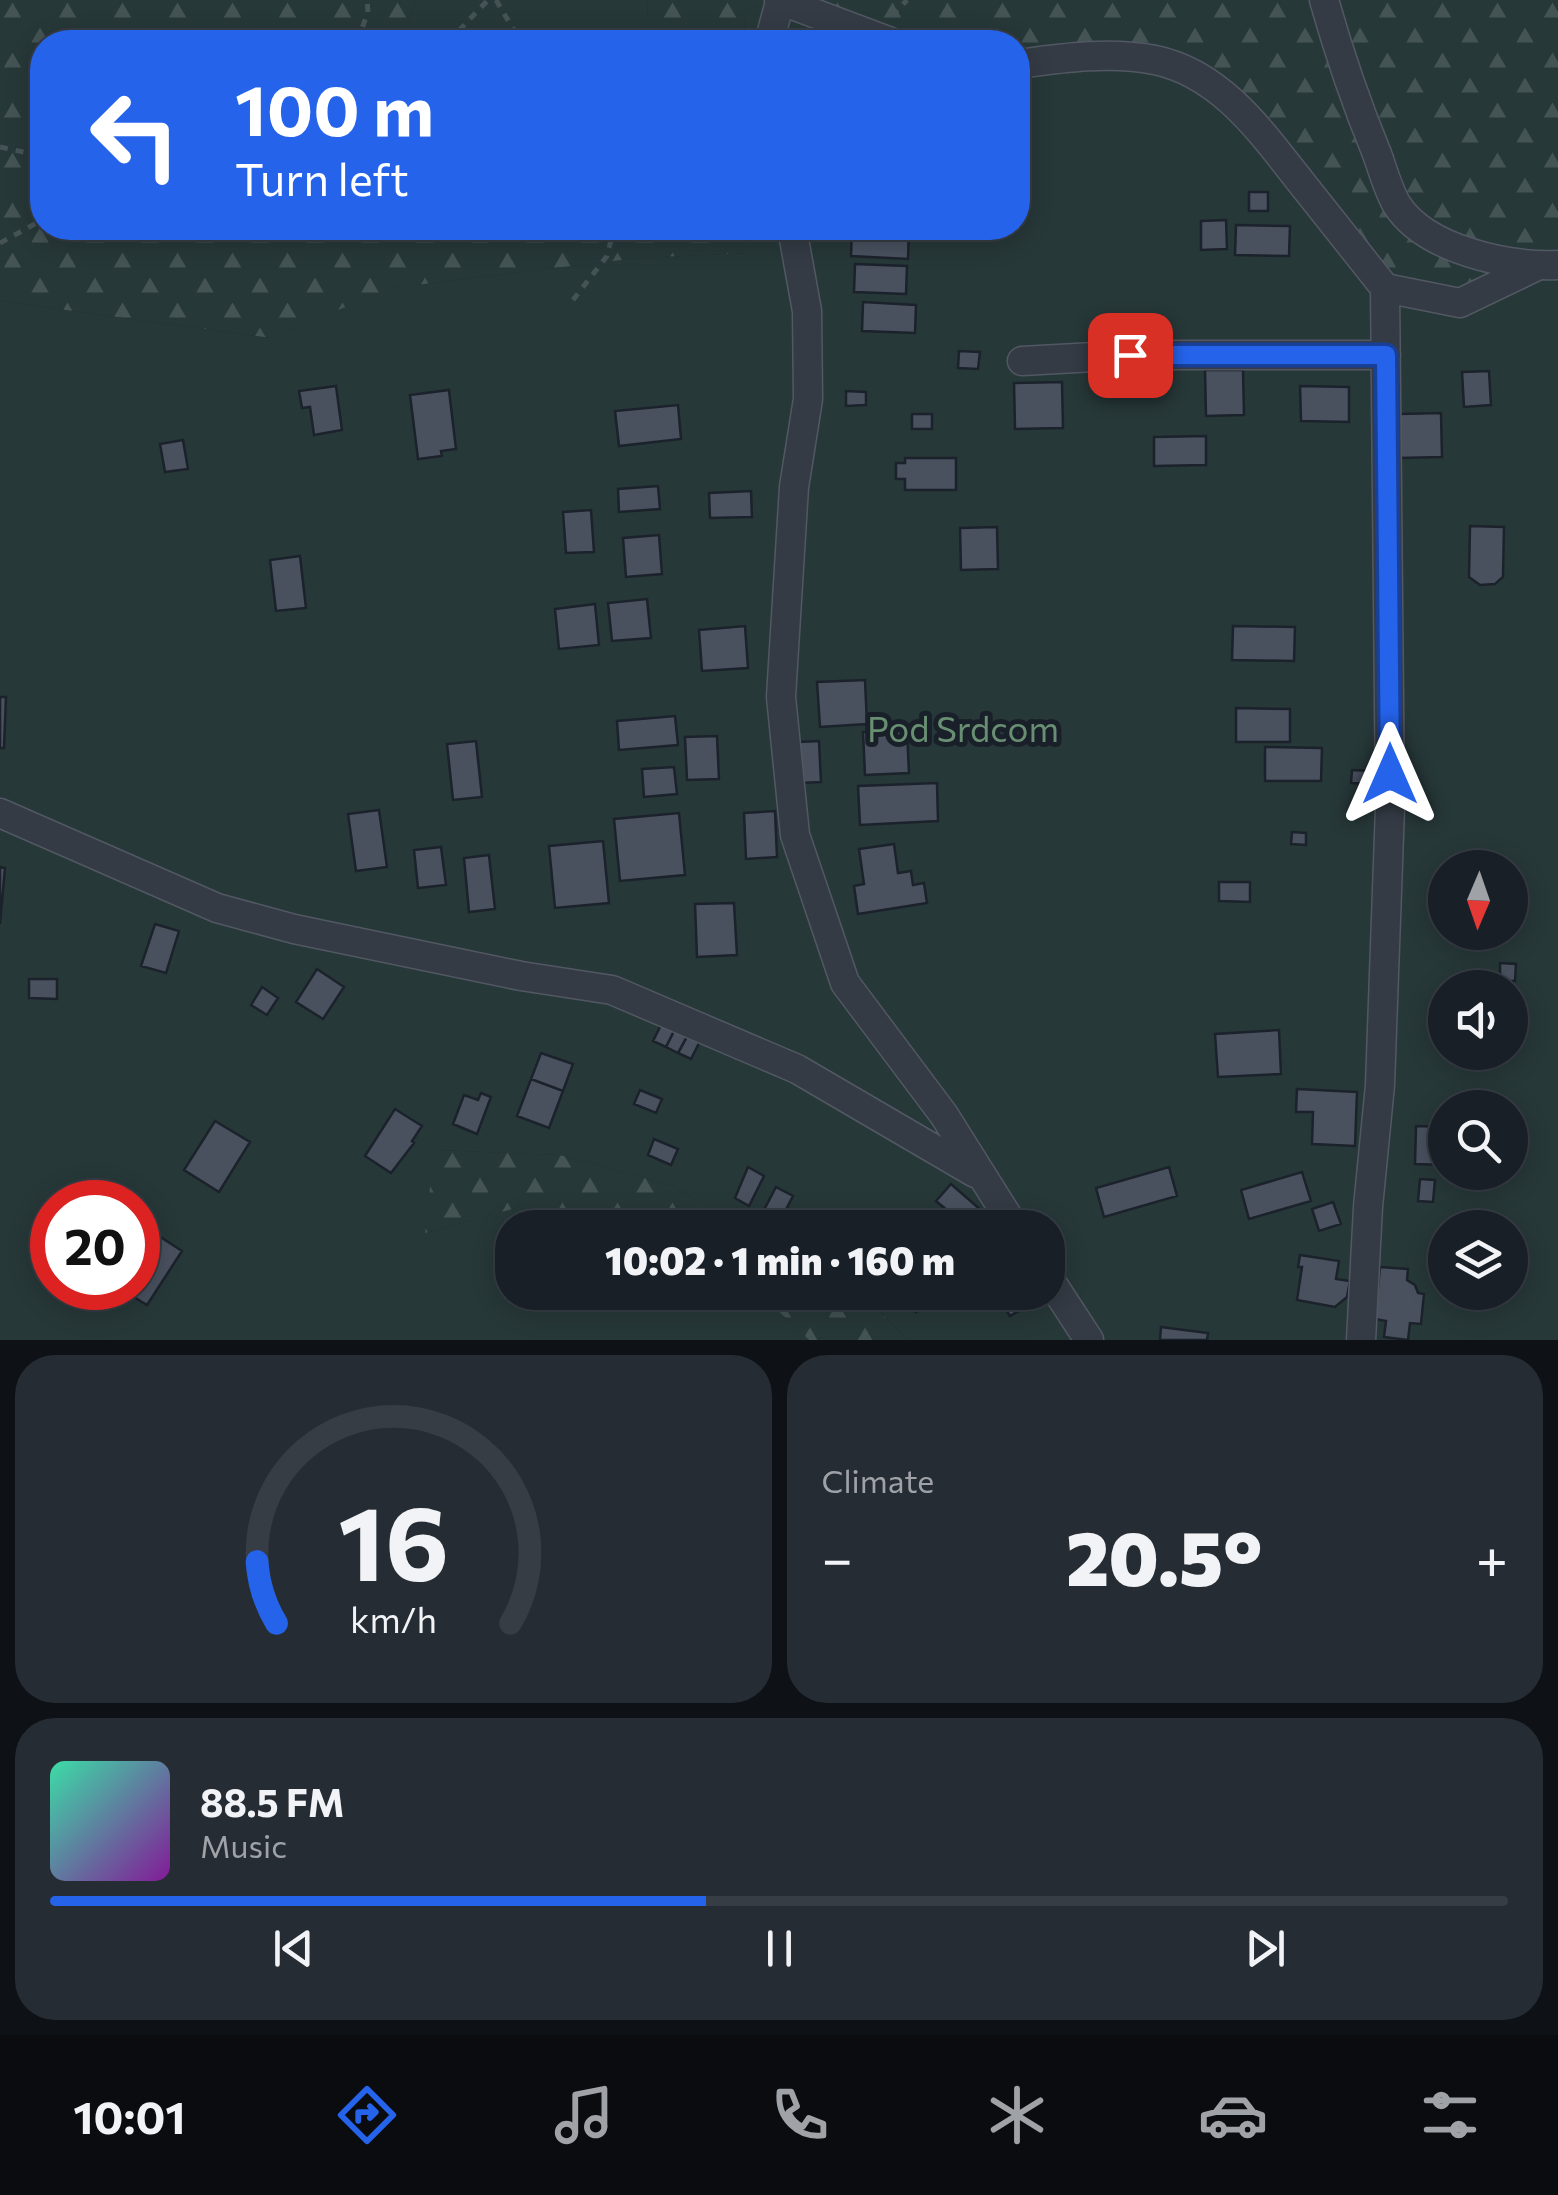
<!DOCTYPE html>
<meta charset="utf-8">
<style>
:root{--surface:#191f27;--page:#262c33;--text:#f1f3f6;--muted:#9fa2a7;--line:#373d44;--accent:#2563eb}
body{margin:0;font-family:Commissioner,sans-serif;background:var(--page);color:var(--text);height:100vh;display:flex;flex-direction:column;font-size:38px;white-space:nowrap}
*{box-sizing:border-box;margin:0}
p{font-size:32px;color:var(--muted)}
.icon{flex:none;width:55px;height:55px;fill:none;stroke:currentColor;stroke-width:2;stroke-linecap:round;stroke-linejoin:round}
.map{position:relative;height:1340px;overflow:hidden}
.sheet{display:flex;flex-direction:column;gap:15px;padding:15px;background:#0e1115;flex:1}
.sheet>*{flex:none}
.hud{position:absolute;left:30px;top:30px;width:1000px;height:210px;border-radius:40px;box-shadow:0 5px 25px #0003,0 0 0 2px var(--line);background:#2563eb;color:#fff;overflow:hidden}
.needle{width:65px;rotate:182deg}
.buttons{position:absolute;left:1428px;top:850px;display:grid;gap:20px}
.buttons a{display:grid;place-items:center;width:100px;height:100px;border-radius:50%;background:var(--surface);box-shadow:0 5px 25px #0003,0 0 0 2px var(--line);font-size:50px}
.speed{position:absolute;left:30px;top:1180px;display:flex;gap:20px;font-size:50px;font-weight:700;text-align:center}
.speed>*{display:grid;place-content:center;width:130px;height:130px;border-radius:50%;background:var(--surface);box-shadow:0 5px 25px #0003,0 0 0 2px var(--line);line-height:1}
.speed .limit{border:15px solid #d22;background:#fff;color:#111}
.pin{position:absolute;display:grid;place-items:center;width:85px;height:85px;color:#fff;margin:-42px;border-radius:20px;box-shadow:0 5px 15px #0006}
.me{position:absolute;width:110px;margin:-55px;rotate:0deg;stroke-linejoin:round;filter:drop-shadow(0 0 8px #0008)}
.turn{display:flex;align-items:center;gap:35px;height:210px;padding:0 40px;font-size:45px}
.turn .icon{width:130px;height:130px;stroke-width:2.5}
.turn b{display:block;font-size:70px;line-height:85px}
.big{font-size:75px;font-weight:800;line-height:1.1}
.sheet .tile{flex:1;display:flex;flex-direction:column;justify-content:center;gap:15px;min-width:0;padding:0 35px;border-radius:40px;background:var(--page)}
.sheet .dial{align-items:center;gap:0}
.dial svg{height:260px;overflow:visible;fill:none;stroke:var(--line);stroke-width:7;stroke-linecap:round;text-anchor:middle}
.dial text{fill:var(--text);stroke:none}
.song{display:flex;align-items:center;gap:30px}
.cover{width:120px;height:120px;border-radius:15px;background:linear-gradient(135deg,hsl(160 70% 55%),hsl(290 70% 35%))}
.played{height:10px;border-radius:5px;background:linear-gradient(90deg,var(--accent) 45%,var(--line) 45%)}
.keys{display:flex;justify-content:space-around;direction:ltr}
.heat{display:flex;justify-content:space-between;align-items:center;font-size:55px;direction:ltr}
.sheet .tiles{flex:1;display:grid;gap:15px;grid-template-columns:1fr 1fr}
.tile:last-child{grid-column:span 2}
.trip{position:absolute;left:495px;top:1210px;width:570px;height:100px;border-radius:40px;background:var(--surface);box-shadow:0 5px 25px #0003,0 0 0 2px var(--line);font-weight:800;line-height:100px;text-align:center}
.tab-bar{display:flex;height:160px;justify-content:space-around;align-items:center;background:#0a0c10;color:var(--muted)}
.tab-bar .icon{width:70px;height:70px}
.tab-bar .selected{color:var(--accent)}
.tab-bar b{font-size:45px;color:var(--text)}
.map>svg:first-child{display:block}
.green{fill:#273839;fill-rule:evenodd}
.forest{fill:url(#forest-firs)}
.building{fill:#49515f;stroke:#1c222b;stroke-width:2.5}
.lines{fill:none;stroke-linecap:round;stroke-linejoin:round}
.minor-casing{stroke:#525863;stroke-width:31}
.path{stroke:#455357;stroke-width:5;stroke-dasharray:8 8;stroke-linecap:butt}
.minor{stroke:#343b45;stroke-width:28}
.route-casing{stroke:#184099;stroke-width:25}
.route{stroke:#2563eb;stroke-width:18}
.labels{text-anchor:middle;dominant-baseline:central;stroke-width:10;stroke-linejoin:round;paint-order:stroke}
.park-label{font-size:35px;fill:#698f73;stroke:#1a2029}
</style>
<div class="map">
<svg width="1558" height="1340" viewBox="0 0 1558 1340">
<defs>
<pattern id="forest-firs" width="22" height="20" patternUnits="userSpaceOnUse" patternTransform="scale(2.5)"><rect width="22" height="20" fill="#273839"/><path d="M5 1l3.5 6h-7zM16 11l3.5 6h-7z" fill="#445354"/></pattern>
</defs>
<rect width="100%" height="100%" fill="#212934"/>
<!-- green -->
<path class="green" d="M415 0H648L646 42H403Z
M780 2 891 42H744L745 10Z
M1154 60 1521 276 1558 279V1340H908L861 1293 1048 1292V1228L739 1227 671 1185 560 1155 435 1150 425 1233 520 1207 577 1227 512 1228V1292L759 1293 809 1340H0V301L271 338 390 288 638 258 747 253 746 228H1018V64ZM1445 868H1510V932H1445ZM1445 988H1510V1052H1445ZM1445 1108H1510V1172H1445ZM52 1202H138V1288H52ZM1445 1228H1510V1292H1445Z"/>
<!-- forest -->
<path class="forest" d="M0 0H415L403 42H42V228H614L621 236 632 228H746L748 253 638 258 391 288 271 338 0 301Z
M648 0H1558V279L1521 276 1460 303 1385 288 1192 73 1018 64V42H891L780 2 745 10 744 42H646Z
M434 1150 560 1155 671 1185 739 1227H577L520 1207 425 1233Z
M759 1293H861L908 1340H809Z"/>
<!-- building -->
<path class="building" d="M1249 192H1268V211H1249Z
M1226 220 1227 249 1201 250V221Z
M1236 225 1290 226 1289 256 1235 255Z
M852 228 909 229 908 259 851 256Z
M855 264 907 266 906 294 854 292Z
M863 302 916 305 915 333 862 331Z
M959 351 980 352 978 369 958 368Z
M1205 370H1243L1244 415 1206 416Z
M1489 371 1491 405 1464 407 1462 372Z
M1062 382 1063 428 1015 429 1014 383Z
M336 386 342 430 314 435 310 407 302 408 299 391Z
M1300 386 1349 387V422L1301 421Z
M449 390 456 449 441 451 442 456 418 459 410 395Z
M846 391 866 392V405L846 406Z
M678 405 681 439 619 446 615 411Z
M1441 413 1442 457 1399 458V414Z
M912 414H932V429H912Z
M1206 436V465L1154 466V437Z
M183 440 188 469 165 472 160 444Z
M905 458H956V490H905V479H896V463H905Z
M658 486 660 509 619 512 618 489Z
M751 491 752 517 710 518 709 493Z
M591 510 594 552 566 553 563 512Z
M1470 526 1504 527 1503 577 1495 584 1480 585 1469 577Z
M997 527 998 569 961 570 960 528Z
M659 535 662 574 626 577 623 538Z
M300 556 306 608 276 611 270 560Z
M647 599 651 638 612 641 608 603Z
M595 604 599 645 559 649 555 609Z
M745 626 748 668 702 671 699 630Z
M1233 626 1295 627 1294 661 1232 660Z
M865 680 867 724 820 727 817 682Z
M0 697H6L4 748H0Z
M1236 708 1290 709V742H1236Z
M675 716 678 745 619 750 617 721Z
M907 731 909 773 865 775 863 732Z
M717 736 719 779 687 780 685 737Z
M476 741 482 797 453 800 447 744Z
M819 741 821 782 800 783 798 742Z
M1265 747 1322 748 1321 781H1265Z
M674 767 677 794 644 797 642 769Z
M1352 770 1373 771 1372 784 1351 783Z
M937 783 938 821 860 825 858 786Z
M379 810 387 867 356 871 348 814Z
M775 811 777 857 746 859 744 813Z
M679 813 685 875 620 881 614 819Z
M1292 832 1306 833V845L1291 844Z
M603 841 609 903 555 908 549 846Z
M894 844 898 873 911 871 913 885 924 883 927 903 858 914 854 886 864 884 859 849Z
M441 847 446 885 418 888 414 850Z
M489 855 495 909 469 912 464 858Z
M0 867 5 868 0 924Z
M1219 882H1250V902L1219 901Z
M734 903 737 955 697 957 695 904Z
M155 924 179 931 166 973 141 966Z
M1500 963 1516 964 1515 981H1500Z
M317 969 344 987 323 1019 296 1002Z
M29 979H57V999L29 998Z
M262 987 278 998 267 1015 251 1005Z
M663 1021 676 1027 666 1047 653 1041Z
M676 1027 689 1033 678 1053 666 1047Z
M1279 1030 1281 1074 1218 1077 1215 1034Z
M689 1033 701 1039 691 1059 678 1053Z
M541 1053 573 1064 563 1091 531 1079Z
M531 1079 563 1091 549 1128 517 1116Z
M1297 1089 1357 1092 1355 1146 1312 1144 1313 1112H1296Z
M640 1090 662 1099 656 1113 634 1104Z
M481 1093 491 1097 477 1134 453 1124 464 1095 478 1100Z
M395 1109 422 1126 412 1141 414 1143 391 1173 365 1156Z
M215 1121 250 1142 219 1192 184 1170Z
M1416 1126 1445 1127V1165L1415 1164Z
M654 1139 678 1149 671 1165 648 1155Z
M748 1167 764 1176 749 1206 735 1198Z
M1169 1167 1177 1196 1104 1217 1096 1188Z
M1302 1172 1311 1201 1249 1219 1241 1190Z
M1420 1179 1435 1180 1433 1202 1418 1201Z
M951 1184 990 1218 981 1228H954L960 1221 936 1201Z
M776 1187 793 1196 782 1217 765 1208Z
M1333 1202 1341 1224 1319 1231 1312 1209Z
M145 1227 182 1251 147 1305 119 1288H138V1238Z
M1300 1255 1339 1261 1336 1279 1350 1281 1347 1297 1335 1307 1297 1300 1302 1267H1298Z
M1380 1267 1408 1269 1407 1280 1415 1285 1418 1293 1424 1294 1421 1324 1410 1323 1408 1340 1384 1337 1386 1321 1375 1319Z
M899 1292H929L934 1298 916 1312Z
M1017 1292H1033L1037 1300 1010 1316 1001 1302Z
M1161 1327 1208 1333 1207 1340H1160Z"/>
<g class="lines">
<!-- minor casing -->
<g class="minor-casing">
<path id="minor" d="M779 0 891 42
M1324 0C1339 53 1356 103 1377 154 1383 170 1388 190 1397 205 1426 250 1508 267 1558 265
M769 42 780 2
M1018 64C1062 58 1110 51 1155 60 1223 74 1264 136 1304 186 1331 220 1358 254 1385 288L1460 303 1537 266
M792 228 807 311 808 399 794 487 781 697 795 835 845 983 944 1115 1015 1228
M1022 361 1130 355H1386
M0 813 217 908 294 929 521 976 612 990 797 1069 975 1173
M1048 1277 1089 1340
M1361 1340 1368 1207 1380 1085 1390 807 1385 288"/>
</g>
<!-- path -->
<path class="path" d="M496 0 521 42
M892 16 907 0
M357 42 368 12 367 0
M448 42 488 0
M0 147 42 156
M0 243 42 220
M573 300 607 256 614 228"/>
<!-- minor -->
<use href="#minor" class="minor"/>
</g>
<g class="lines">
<!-- route casing -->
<g class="route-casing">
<path id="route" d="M1130 355H1386L1390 774"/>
</g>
<!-- route -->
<use href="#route" class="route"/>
</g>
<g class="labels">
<!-- park labels -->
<g class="park-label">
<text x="963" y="727">Pod Srdcom</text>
</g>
</g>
</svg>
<div class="buttons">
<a><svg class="needle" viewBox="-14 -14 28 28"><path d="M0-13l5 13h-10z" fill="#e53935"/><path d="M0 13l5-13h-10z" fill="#9fa2a7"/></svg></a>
<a><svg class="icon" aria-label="sound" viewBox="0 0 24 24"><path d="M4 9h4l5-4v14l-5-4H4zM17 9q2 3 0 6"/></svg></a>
<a><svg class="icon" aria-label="search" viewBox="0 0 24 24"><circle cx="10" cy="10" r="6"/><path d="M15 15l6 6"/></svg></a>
<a><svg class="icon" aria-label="layers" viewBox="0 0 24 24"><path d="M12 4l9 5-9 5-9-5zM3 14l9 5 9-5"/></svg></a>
</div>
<div class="speed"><div class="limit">20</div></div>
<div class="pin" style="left:1130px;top:355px;background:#d93025"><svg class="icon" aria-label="arrive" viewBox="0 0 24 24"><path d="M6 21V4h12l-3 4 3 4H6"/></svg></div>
<svg class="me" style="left:1390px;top:774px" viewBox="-20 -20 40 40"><path d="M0-17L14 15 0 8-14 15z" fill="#2563eb" stroke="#fff" stroke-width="4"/></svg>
<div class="trip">10:02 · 1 min · 160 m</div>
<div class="hud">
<div class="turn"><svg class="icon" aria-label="left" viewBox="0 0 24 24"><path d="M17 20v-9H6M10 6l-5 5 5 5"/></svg><div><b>100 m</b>Turn left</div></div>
</div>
</div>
<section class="sheet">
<div class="tiles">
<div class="tile dial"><svg viewBox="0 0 100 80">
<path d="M14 69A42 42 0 1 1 86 69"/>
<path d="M14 69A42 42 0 0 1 8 50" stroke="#2563eb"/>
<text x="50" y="56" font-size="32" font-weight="700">16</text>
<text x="50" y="72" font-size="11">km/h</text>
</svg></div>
<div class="tile"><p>Climate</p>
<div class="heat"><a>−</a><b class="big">20.5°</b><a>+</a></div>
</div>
<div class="tile">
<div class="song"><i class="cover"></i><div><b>88.5 FM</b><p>Music</p></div></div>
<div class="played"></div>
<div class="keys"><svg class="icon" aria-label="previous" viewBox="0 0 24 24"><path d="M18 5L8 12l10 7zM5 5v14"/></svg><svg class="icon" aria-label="pause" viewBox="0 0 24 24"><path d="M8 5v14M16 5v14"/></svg><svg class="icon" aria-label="next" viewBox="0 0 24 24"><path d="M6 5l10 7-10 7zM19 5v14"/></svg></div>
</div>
</div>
</section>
<nav class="tab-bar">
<b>10:01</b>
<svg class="icon selected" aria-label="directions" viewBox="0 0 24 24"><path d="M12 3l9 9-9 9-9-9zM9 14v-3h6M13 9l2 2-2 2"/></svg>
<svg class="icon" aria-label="music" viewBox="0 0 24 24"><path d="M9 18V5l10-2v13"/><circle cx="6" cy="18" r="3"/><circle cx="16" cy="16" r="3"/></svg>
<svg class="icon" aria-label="phone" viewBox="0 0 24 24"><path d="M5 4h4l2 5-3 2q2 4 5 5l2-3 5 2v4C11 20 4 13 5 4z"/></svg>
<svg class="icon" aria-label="climate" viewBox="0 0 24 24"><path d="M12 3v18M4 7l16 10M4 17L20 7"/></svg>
<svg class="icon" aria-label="car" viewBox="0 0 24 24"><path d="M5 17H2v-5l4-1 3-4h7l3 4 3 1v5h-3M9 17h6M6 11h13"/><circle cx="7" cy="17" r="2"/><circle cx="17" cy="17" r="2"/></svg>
<svg class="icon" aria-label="filters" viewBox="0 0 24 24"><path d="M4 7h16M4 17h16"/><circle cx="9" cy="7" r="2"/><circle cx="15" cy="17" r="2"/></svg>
</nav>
